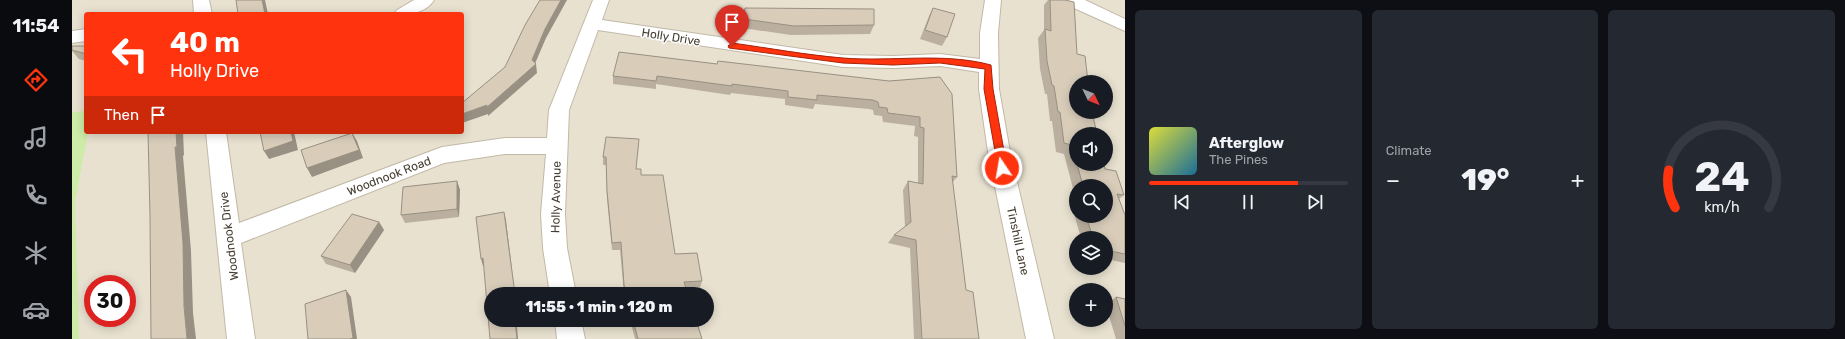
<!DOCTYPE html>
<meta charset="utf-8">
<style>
:root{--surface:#171b24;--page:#242831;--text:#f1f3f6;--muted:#9ea1a6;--line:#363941;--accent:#ff340e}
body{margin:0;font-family:Rubik,sans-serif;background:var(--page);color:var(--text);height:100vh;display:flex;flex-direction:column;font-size:15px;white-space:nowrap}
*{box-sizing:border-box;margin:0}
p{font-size:13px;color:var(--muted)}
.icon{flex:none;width:22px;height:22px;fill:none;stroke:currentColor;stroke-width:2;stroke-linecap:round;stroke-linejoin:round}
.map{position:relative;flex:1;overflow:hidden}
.sheet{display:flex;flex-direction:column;gap:10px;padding:10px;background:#0d0f14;width:720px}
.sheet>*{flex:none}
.banner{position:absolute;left:12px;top:12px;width:380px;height:122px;border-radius:4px;box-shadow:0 2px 10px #0003;background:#ff340e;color:#fff;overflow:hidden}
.needle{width:26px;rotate:133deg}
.fabs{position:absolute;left:997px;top:75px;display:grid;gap:8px}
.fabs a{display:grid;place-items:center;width:44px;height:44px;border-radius:50%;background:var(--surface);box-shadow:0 2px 10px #0003;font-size:20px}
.speed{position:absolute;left:12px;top:275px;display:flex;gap:8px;font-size:20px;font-weight:700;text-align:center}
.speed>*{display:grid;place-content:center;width:52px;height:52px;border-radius:50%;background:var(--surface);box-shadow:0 2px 10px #0003;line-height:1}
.speed .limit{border:6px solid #d22;background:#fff;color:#111}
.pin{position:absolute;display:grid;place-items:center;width:34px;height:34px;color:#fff;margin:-41px -17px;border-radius:50% 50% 50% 0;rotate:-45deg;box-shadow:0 0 4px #0007}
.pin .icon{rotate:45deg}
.me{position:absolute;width:44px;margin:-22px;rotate:348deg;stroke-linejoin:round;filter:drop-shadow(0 0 3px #0008)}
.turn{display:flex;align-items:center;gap:14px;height:84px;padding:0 20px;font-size:18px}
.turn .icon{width:52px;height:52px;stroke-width:2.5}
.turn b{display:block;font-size:28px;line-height:34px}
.then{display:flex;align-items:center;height:38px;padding:0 20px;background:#0003;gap:8px;font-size:15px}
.big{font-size:30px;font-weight:800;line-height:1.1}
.sheet .tile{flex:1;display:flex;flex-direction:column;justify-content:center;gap:6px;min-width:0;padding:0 14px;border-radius:6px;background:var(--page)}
.sheet .dial{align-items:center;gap:0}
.dial svg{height:104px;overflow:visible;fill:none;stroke:var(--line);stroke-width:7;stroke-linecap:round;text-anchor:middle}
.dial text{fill:var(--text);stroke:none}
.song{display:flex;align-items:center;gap:12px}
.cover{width:48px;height:48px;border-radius:6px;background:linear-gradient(135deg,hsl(60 70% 55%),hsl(200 70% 35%))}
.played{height:4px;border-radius:2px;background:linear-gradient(90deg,var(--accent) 75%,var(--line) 75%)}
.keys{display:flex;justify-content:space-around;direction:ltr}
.heat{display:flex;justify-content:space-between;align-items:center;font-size:22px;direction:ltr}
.sheet .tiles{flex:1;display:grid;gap:10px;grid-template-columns:repeat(3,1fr)}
.trip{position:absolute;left:412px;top:287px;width:230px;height:40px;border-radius:20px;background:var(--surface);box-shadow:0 2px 10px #0003;font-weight:800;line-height:40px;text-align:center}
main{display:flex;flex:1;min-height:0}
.dock{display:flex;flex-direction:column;width:72px;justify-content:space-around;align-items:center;background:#090b0e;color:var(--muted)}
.dock .icon{width:28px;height:28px}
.dock .selected{color:var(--accent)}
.dock b{font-size:18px;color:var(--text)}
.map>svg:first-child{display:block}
.residential{fill:#e8e1d0;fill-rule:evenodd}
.green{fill:#cceca7}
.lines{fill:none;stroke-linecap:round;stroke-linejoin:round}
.minor-casing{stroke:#c2b9a7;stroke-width:2}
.minor{fill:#fff;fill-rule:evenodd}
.wall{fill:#bbb0a0}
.shaded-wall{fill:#989082}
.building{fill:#d9cdba;stroke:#989082}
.route{fill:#ff340e;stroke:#a62209}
.labels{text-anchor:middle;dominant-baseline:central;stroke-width:3;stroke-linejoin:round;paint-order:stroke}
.street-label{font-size:12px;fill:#453e32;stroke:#fff}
</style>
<main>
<nav class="dock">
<b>11:54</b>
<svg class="icon selected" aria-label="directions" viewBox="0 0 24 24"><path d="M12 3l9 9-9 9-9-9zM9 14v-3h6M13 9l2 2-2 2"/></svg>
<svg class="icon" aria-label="music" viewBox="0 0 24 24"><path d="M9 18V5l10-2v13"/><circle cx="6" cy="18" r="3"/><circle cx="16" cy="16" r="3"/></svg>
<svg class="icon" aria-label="phone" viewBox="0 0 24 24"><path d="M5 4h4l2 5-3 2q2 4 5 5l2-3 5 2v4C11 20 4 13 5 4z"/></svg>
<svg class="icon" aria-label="climate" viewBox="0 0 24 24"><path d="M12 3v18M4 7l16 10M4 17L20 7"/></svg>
<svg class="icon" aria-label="car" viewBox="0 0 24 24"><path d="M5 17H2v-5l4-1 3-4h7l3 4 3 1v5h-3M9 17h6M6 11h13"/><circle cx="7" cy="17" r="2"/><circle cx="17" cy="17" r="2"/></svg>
</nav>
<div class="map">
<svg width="1053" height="339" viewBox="0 0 1053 339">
<rect width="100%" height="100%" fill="#f3eee3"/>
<!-- residential -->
<path class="residential" d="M0 0H1053V339H0ZM14 14H390V132H14ZM1004 82H1034V112H1004ZM1004 134H1034V164H1004ZM1004 186H1034V216H1004ZM1004 238H1034V268H1004ZM21 284H55V318H21ZM1004 290H1034V320H1004ZM419 294H635V320H419Z"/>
<!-- green -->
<path class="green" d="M14 111V132H16L3 202 7 339H0V112Z"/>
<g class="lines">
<!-- minor casing -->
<g class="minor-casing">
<path id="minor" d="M121 0H137L140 14H122Z
M342 0H362C353 14 338 14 322 14L325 10Z
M521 0H537L530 20 771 55 821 56 868 54 908 59V33L913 0H929L926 33 927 89 938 152 982 339H954L916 152 907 89V72L868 66 821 68 771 67 526 30 497 110 493 214 495 248 504 294H478L471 248 469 214 474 154H433L372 163 169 243 183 339H155L134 132H154L167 223 370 147 433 138H475L477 110Z
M991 0H1013L1053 19V31L993 4Z
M14 29V41L0 43V31Z
M483 320H509L513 339H485Z"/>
</g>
<!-- minor -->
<use href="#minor" class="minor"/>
</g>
<!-- wall -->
<path class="wall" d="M976 0H993L1004 134V164H1032L1033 169 1052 195 1047 199 1053 215V263L1034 259V238H1009L1000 207 1004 203V216H1034V186H1004V200L992 154 984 152 980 121H978L975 94H973L968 69 966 38 972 30V5Z
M673 8 802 25 798 34 719 35 670 28 671 16Z
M861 8 875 37 870 46 848 39 857 16Z
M0 46H14V61L7 59 0 51Z
M645 64 817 81 868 77 885 177 880 183 894 290 907 339H842L838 248 816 243 822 235 833 227 831 190 836 181 846 183V137L842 136 843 126 811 122 810 116 802 115 801 110 797 109 743 104 741 109 713 105V99L659 93 658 95 584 84V89L541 84V76Z
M534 137 564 169 569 175 603 254 630 281 628 288 614 289 616 294H552L548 250H540L535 199 534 165H531V157Z
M385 181 388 190 387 217 333 223 329 215Z
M307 222 312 230 283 273 254 264 249 256Z
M1044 297 1053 299V339H1044L1034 306V304Z
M558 320H624L630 339H563Z"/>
<!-- shaded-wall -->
<path class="shaded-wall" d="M190 0H193L196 14H193Z
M489 0H495L474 38 462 66 464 64 465 73 416 116V114L390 123V114L415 105 460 60 473 29Z
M104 132H111L112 155 111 156 119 251 121 313 124 339H115L112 306 103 147Z
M219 132H222L226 150 197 159 192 151Z
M280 133 285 141 291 158 240 177 235 168Z
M385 181 388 190 387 217 385 209Z
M432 212 434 220 443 294Z
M307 222 312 230 283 273 278 265Z
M411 258 413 266H411L409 259Z
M274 290 279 297 285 339H278Z
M443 320H447L448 326 445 327 446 339H445Z"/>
<!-- building -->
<path class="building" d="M164 0H190L193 14H166Z
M468 0H489L473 29 460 60 464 64 414 108 415 105 390 114V103L433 67 453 25Z
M978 0H993L1002 2 1005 54 1013 56 1016 82H1004V112H1020L1025 134H1004V159L1000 145 992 143 988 112H986L982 86 980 85 975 61 973 29 979 31Z
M673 8 802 9V25L722 26 672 19Z
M861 8 883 14 875 37 853 30Z
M0 46H14V54L0 50Z
M547 52 645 64 646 61 817 81 868 77 880 94 885 177 880 176 894 290 901 292 907 339H850L844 240 822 235 839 222 836 181 851 184 852 128 848 127V117L816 113 815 108 807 107 806 102 801 100 745 95V100L716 97V91L660 84V86L585 76 584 81 541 76Z
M76 132H104L105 147H103L111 243 112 306 115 339H79L78 216Z
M188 132H219L221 141 192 151Z
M280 133 287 150 235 168 229 150Z
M534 137 567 139 564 169H569V175H591L603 254 625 253 630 281 612 282 616 294H554L552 285 549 242 540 243 535 191 534 157H531Z
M1005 164H1032L1033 169 1044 171 1052 195 1045 194 1053 215V254L1034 250V238H1021L1014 216H1034V186H1011Z
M385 181V209L329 215 331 187Z
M432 212 443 294H419V320H443L445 339H418L411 258 409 259 404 217Z
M280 214 307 222 278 265 249 256Z
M274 290 281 338 278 339H236L233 304Z
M1044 297 1053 299V326Z
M561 320H624L630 339H566Z"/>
<!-- route -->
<path class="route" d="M660 43C697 48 734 55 771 58 820 62 871 52 919 65L921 89 935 168 930 171 926 168 912 89 913 69 868 63 821 65 771 63 657 48 656 46Z"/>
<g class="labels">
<!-- street labels -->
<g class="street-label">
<text transform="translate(599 37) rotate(9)">Holly Drive</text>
<text transform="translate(317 176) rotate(-21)">Woodnook Road</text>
<text transform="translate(484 197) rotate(-89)">Holly Avenue</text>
<text transform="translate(157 236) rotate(-97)">Woodnook Drive</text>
<text transform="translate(946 241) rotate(78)">Tinshill Lane</text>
</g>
</g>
</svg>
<div class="fabs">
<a><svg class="needle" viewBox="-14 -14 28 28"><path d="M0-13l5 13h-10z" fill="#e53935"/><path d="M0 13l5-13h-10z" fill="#9ea1a6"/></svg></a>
<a><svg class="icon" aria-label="sound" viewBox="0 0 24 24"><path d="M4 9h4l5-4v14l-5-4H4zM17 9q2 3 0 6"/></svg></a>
<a><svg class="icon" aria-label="search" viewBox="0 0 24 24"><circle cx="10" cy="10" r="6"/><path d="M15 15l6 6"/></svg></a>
<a><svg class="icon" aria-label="layers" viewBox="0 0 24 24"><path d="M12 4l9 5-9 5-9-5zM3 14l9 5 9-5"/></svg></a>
<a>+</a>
</div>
<div class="speed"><div class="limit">30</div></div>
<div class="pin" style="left:660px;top:46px;background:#d93025"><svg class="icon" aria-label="arrive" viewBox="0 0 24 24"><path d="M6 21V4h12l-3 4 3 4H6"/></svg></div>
<svg class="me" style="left:930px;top:168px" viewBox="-20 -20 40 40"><circle r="17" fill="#ff340e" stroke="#fff" stroke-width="3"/><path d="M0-11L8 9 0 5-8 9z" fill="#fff"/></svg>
<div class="trip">11:55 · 1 min · 120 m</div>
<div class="banner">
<div class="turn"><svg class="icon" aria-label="left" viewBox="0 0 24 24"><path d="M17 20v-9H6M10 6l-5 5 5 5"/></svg><div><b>40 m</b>Holly Drive</div></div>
<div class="then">Then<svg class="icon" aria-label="arrive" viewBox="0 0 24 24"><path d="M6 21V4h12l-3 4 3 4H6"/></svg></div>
</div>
</div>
<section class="sheet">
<div class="tiles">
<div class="tile">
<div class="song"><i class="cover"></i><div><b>Afterglow</b><p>The Pines</p></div></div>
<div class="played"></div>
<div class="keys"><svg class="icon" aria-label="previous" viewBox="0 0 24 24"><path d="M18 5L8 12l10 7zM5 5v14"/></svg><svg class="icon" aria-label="pause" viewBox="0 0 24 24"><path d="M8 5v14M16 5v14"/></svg><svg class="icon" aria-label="next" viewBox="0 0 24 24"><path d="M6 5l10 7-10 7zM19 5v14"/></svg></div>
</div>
<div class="tile"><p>Climate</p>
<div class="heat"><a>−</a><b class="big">19°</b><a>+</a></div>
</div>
<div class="tile dial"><svg viewBox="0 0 100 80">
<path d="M14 69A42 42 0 1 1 86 69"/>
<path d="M14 69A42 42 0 0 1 9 40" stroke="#ff340e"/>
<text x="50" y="56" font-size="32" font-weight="700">24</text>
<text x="50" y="72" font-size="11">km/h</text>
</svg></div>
</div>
</section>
</main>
